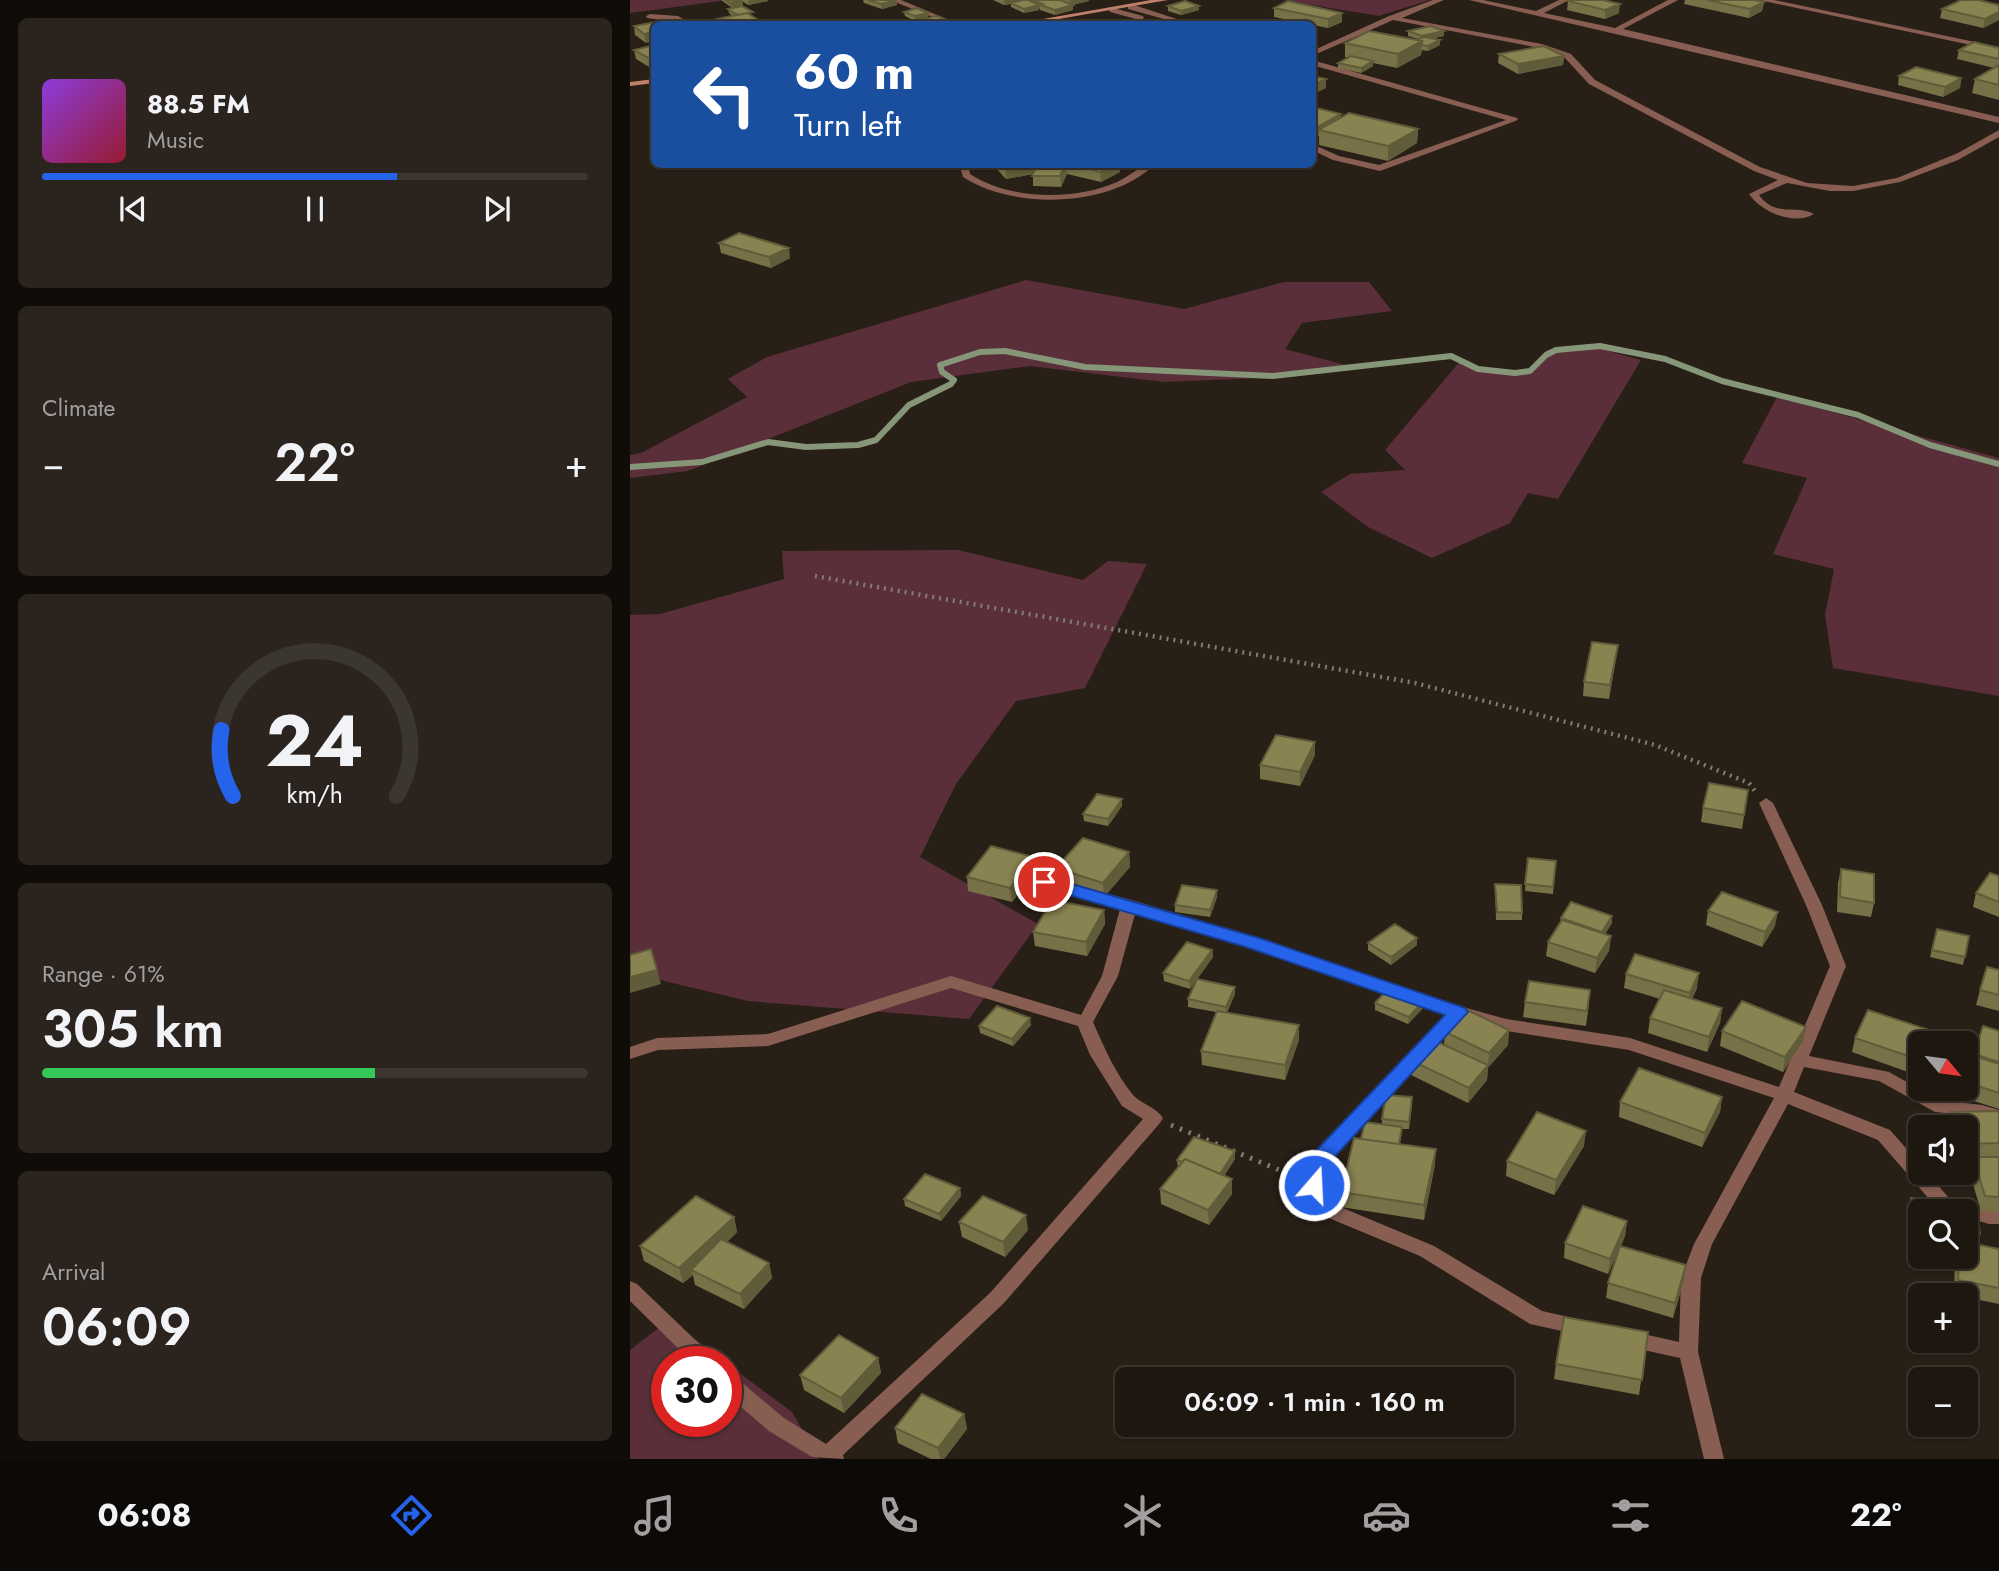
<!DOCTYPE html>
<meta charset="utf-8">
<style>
:root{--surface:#1e1710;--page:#2b241e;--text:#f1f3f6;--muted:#a19f9f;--line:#3c3630;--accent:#2563eb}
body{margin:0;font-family:Jost,sans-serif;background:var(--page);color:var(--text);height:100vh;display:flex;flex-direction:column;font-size:26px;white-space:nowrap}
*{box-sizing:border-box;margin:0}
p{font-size:23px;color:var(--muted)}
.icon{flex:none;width:38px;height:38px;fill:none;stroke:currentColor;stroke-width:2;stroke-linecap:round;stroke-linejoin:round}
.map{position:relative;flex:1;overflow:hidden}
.side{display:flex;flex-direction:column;gap:18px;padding:18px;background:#100d09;width:630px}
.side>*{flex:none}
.banner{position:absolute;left:21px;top:21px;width:665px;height:147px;border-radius:10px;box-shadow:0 2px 5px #0004,0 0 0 2px var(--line);background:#1a4fa0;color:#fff;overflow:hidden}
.needle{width:46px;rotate:119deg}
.tools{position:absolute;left:1278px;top:1031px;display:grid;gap:14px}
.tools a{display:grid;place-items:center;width:70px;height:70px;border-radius:10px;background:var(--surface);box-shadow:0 2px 5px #0004,0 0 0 2px var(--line);font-size:35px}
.speed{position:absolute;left:21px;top:1346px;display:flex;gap:14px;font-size:35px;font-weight:700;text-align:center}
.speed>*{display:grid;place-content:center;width:91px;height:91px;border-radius:50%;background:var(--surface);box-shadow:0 2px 5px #0004,0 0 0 2px var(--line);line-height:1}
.speed .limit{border:10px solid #d22;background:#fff;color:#111}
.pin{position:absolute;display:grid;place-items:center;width:60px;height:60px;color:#fff;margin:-30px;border:4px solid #fff;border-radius:50%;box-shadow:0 2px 7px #0007}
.me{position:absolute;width:77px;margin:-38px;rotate:19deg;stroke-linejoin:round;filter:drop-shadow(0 0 5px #0008)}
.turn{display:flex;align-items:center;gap:24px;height:147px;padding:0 28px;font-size:32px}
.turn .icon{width:91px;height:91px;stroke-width:2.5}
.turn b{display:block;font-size:49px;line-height:60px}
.big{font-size:52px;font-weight:600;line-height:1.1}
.side .card{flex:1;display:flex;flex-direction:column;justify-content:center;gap:10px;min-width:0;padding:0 24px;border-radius:10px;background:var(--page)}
.side .dial{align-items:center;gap:0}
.dial svg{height:182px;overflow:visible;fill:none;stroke:var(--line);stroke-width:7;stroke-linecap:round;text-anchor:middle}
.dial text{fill:var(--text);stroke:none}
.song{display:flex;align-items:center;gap:21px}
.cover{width:84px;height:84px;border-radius:10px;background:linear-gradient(135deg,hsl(270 70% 55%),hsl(350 70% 35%))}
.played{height:7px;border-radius:4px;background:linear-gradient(90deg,var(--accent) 65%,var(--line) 65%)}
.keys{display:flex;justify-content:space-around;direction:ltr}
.heat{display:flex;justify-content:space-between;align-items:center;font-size:38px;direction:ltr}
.charge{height:10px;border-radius:5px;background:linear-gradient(90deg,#34c759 61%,var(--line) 0)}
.trip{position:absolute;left:485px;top:1367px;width:399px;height:70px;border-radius:10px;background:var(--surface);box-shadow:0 2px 5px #0004,0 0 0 2px var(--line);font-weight:600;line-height:70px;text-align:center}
.tabs{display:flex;height:112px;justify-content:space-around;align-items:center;background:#0c0906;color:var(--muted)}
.tabs .icon{width:49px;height:49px}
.tabs .on{color:var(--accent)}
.tabs b{font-size:32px;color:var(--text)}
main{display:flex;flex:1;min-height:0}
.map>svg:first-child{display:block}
.green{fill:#5a2f39}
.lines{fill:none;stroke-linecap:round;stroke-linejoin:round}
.stream{stroke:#869678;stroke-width:6}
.path-far1{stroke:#827a73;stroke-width:4.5;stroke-dasharray:2 5;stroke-linecap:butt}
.path{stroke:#827a73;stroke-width:5;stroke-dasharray:2.5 7;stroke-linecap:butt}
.lane{fill:#875e51;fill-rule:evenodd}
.street{fill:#875e51;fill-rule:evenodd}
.secondary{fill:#c17f6b;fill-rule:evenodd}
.wall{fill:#767147}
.shaded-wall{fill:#605c39}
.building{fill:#898352;stroke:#605c39;stroke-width:2}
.route{fill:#2563eb;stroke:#184099;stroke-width:2}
</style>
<main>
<section class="side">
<div class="card">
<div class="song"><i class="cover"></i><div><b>88.5 FM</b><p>Music</p></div></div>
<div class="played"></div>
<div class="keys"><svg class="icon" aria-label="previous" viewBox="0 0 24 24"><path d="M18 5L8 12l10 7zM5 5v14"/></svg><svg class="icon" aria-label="pause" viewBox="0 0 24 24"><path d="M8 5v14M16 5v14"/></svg><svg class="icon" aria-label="next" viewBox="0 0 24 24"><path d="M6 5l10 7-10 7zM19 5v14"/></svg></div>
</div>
<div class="card"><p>Climate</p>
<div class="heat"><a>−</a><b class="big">22°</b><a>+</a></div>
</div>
<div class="card dial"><svg viewBox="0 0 100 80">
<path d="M14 69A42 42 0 1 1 86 69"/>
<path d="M14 69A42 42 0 0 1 9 40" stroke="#2563eb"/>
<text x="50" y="56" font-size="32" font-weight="700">24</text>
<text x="50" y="72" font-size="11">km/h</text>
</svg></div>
<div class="card"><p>Range · 61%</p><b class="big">305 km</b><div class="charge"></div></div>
<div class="card"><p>Arrival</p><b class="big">06:09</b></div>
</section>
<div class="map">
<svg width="1369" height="1459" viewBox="0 0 1369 1459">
<rect width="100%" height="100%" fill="#281f16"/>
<!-- green -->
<path class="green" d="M0 0H98L0 13Z
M652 0H800L749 16Z
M396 280 554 309 654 282H739L762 311 672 323 655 349 731 369 656 377 534 382 400 366 281 382 58 471 0 478V455L11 453 117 397 98 379 137 357Z
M964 347 1011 360 928 499 898 493 880 523 802 558 738 527 691 492 720 474 775 470 755 450 832 359 863 373 900 372 917 350Z
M1147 397 1369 458V696L1203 668 1195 615 1204 569 1143 554 1177 478 1112 463Z
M328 550 453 580 478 561 517 564 455 688 386 701 326 784 290 857 408 924 339 1019 118 1001 13 976 0 979V615L30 614 154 579 152 551Z
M39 1320 95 1361 37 1362V1421H96V1363L162 1412 189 1459H0V1350Z"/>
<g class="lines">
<!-- stream -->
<path class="stream" d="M0 467 72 462 138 442 176 447 228 445 246 440 279 405 321 384 324 380 312 372 310 365 350 352 375 351 455 367 643 376 821 356 848 369 885 373 900 371 916 355 926 350 970 346 1035 359 1092 381 1228 415 1300 445 1369 464"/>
<!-- path-far1 -->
<path class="path-far1" d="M185 576 785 683 1025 745 1119 783 1125 791"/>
<!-- path -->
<path class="path" d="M541 1125 666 1177"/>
<!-- lane -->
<path class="lane" d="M803 0H814L772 18 912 44 941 54 965 80 1130 167 1177 183 1223 186 1267 178 1328 153 1369 130V137L1328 160 1270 182 1223 191H1200L1157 183 1129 195C1146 218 1165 204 1184 214 1164 226 1131 212 1119 194L1148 180 1124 171 959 84 935 58 910 48 763 20 682 56V51L759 16Z
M839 0H853L906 11 929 0H939L914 13 985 28 1038 0H1048L993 29 1369 117V123Z
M1129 0H1144L1369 47V51Z
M498 5H504L562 24H552L498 9Z
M483 8 513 16 514 18 510 20 480 12 479 10Z
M647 19H650V23L636 24Z
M682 60 887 118 888 120 750 171 703 160 682 150V144L709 156 749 165 876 120 682 65Z
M329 164H338L340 174C380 200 443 201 487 182 500 176 511 164 525 164 481 208 383 210 333 177Z"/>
<!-- street -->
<path class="street" d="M260 0H271L329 24H320Z
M20 14 48 16 62 24 17 18 16 16Z
M1136 798 1143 803 1192 905 1216 966 1179 1056 1259 1072 1309 1100 1352 1105 1369 1110V1122L1352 1117 1305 1112 1249 1081 1174 1067 1164 1092 1260 1130 1290 1164V1172H1297L1318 1197 1359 1210H1369V1224H1359L1335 1217V1211H1318L1306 1207 1248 1140 1158 1104 1082 1244 1071 1278 1068 1352 1094 1459H1074L1050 1358 1000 1347 993 1345 990 1339 993 1333 1000 1331 1049 1342 1051 1278 1064 1244 1144 1098 999 1050 876 1031 832 1019 695 1166 693 1184 708 1206 804 1246 912 1311 957 1321 960 1327 957 1333 950 1335 900 1324 790 1256 694 1216 675 1185 680 1159 817 1014 617 947 505 914 488 976 463 1022C474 1047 485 1073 503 1095 511 1104 526 1107 533 1118L530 1123 374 1303 213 1455 214 1459 182 1457 139 1431 96 1394V1373L103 1375 154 1418 196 1444 360 1293 513 1119 492 1106 460 1055 448 1026 321 988 138 1046 28 1050 0 1059V1047L27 1038 138 1034 321 976 451 1015 472 976 490 909 409 886 406 882 414 877 505 901 629 939 833 1007 876 1019 1000 1038 1149 1087 1200 966 1176 905 1129 803Z
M0 1281 7 1284 82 1356 85 1362H62L0 1301Z"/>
<!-- secondary -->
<path class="secondary" d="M521 0H538L400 24H385Z
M24 79V83L0 86V82Z"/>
</g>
<!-- wall -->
<path class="wall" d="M91 0H138V1L118 5 112 1 113 5 101 7Z
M233 0H266L267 5 252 9 234 3Z
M363 0H459V1L442 5H443V10L425 15 410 10 409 7V10L394 13 381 7V4L374 5Z
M1055 0H1124L1134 2 1132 11 1119 18 1054 4Z
M938 1 989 13 975 19 937 10Z
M1369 5V20L1353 28 1310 18 1312 9Z
M538 6 569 10 551 15 538 11Z
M644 8 712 13V22L698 28 644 17Z
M98 9 123 17 130 21V24H88L87 19 103 16 99 13Z
M274 12 298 13V17L285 21 275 16Z
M291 20 321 24H291Z
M26 22 16 43 5 35 4 26Z
M778 31 814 36 803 38 810 45 798 51 792 50 791 55 767 68 743 63V66L731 73 708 68V63L718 58 715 57V43L788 39 778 36Z
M24 45V70L6 59 4 50Z
M1369 48V100L1342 93 1345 79 1364 68 1327 59 1329 50Z
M869 54 934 56 933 65 888 74 868 63Z
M1269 76 1331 78 1330 88 1313 97 1268 85Z
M682 107 711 117 788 129 787 143 758 161 689 145V136Z
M364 164H490V172L471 182 437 174 431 187 403 186V174L376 179 365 167Z
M89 243 160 258 141 268 91 253Z
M986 658 979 699 953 696 954 682Z
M685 755 670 786 630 779V765Z
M1118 790 1112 829 1071 822 1073 808Z
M492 799V806L478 826 454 821 453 814Z
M499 852 500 867 474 897 428 882 426 868Z
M898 858 926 861 923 894 895 891Z
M1211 869 1244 903 1241 917 1207 912 1208 883Z
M405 871 382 902 338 891 337 877Z
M1369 876V917L1343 907 1346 893Z
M865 884 892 913V920H866Z
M587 890V897L580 917 545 912V905Z
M474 910 475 924 457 956 405 946 403 932Z
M1078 911 1145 926 1132 947 1076 925Z
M931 918 982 923 975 934 981 936 979 951 965 973 916 956 918 942 930 922Z
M1307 929 1339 936 1333 965 1300 957Z
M738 943 787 945 761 965 738 950Z
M582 950 583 957 560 989 534 981 533 973Z
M1369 970V1011L1346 1005 1350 990Z
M996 974 1067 988 1062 999 1092 1008 1090 1023 1077 1052 1018 1033 1020 1018 1030 999 994 988Z
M605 994 597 1013 669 1040 655 1080 572 1065 571 1051 586 1012 558 1007V999Z
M895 1002 959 1004 956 1026 893 1017Z
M745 1003 793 1008 778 1024 745 1010Z
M401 1025 383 1046 350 1033 349 1026Z
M1353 1026 1369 1031V1109L1319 1093 1320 1088H1335V1053L1343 1056Z
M1176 1027 1173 1041 1153 1072 1090 1046 1092 1031Z
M879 1030 878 1045 858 1067 857 1080 838 1103 781 1075 782 1061 814 1045 815 1032Z
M1305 1032 1302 1043H1290L1289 1076 1222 1052 1225 1038Z
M1092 1097 1090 1112 1072 1147 989 1117 990 1102Z
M782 1105 779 1129H772L770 1144 805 1164 794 1220 711 1207V1192L731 1139 752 1124V1119Z
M1369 1111V1212L1351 1211 1339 1171 1343 1158H1335V1127H1317L1321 1112Z
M954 1146 924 1195 876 1176 877 1161Z
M605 1151V1159L594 1176 602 1179V1194L579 1225 531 1204 530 1189 548 1168 547 1160Z
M330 1188 331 1196 311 1221 275 1206 274 1199Z
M1281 1198 1346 1205 1350 1234 1347 1244 1369 1249V1304L1335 1297V1295H1324L1325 1256H1335V1211H1290V1243L1280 1242 1277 1213Z
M104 1217 107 1232 97 1242 139 1263 142 1278 114 1309 65 1285 63 1275 53 1283 14 1261 10 1246Z
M997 1221 995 1236 991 1246 1056 1265 1054 1280 1043 1318 976 1298 978 1283 988 1251 978 1274 934 1258 935 1243Z
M329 1222 398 1230 375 1257 332 1237Z
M1018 1332 1009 1395 924 1379 926 1364Z
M248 1358 251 1373 214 1413 174 1390 170 1375Z
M334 1414 337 1429 314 1459H301L268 1443 265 1428Z"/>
<!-- shaded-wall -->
<path class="shaded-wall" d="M112 0 113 5 101 7 100 3Z
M121 0H138V1L118 5V1Z
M266 0 267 5 252 9 251 4Z
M376 0H393V1L374 5 373 1Z
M443 0H459V1L440 5 439 1Z
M1134 2 1132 11 1119 18 1120 9Z
M990 4 989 13 975 19V10Z
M409 5V10L394 13V9Z
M443 5V10L425 15V10Z
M569 6V10L551 15V11Z
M1369 12V20L1353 28 1355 19Z
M298 13V17L285 21V16Z
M712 13V22L698 28V19Z
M130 21V24H110Z
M814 31V36L792 41V36Z
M24 32V42L16 43 14 34Z
M810 40V45L798 51V46Z
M792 41 791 55 767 68 768 54Z
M934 56 933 65 888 74V64Z
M743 61V66L731 73V68Z
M1331 78 1330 88 1313 97 1315 87Z
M696 79V88L682 95V85Z
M711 114V124L689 130V136L682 140V130Z
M788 129 787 143 758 161V146Z
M398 164H409V173L376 179 375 168Z
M436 164 437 174 431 187 430 176Z
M485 164H490V172L471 182 470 172Z
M159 248 160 258 141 268 139 257Z
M988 645 986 658 979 699 980 685Z
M685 742V755L670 786V772Z
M492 799V806L478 826V819Z
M499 852 500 867 474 897 473 883Z
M403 857 405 871 382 902 380 888Z
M587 890V897L580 917V910Z
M474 910 475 924 457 956 456 942Z
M1148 912 1145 926 1132 947 1135 932Z
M982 916V923L972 939V932Z
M981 936 979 951 965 973 967 958Z
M787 938V945L761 965V957Z
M582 950 583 957 560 989 559 981Z
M27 970 31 984 0 993V977Z
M1069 973 1067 988 1058 1008 1060 993Z
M605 987V994L596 1014V1007Z
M793 1001V1008L778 1024 779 1017Z
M1092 1008 1090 1023 1077 1052 1079 1037Z
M400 1018 401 1025 383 1046 382 1039Z
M669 1025V1040L655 1080V1065Z
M1176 1027 1173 1041 1153 1072 1155 1057Z
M879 1030 878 1045 858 1068 859 1053Z
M858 1065 857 1080 838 1103 839 1088Z
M1092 1097 1090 1112 1072 1147 1075 1133Z
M956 1131 954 1146 924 1195 926 1180Z
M806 1149 805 1164 794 1220V1205Z
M605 1151V1159L589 1183V1176Z
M602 1179V1194L579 1225 578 1210Z
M330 1188 331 1196 311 1221 309 1214Z
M396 1215 398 1230 375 1257 373 1242Z
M104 1217 107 1232 65 1272 61 1270 63 1275 53 1283 49 1268Z
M997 1221 995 1236 978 1274 980 1259Z
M139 1263 142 1278 114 1309 110 1294Z
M1056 1265 1054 1280 1043 1318 1045 1303Z
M248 1358 251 1373 214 1413 211 1398Z
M334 1414 337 1429 314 1459H310L308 1448Z"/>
<!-- building -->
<path class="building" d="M96 0H112L100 3Z
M238 0H266L251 4Z
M393 0H398L409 5 394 9 381 3Z
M402 0H430L443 5 425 10 410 5 413 4Z
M940 0H973L990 4 975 10 938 1Z
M1077 0H1124L1134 2 1120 9Z
M1331 0H1348L1369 5V12L1355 19 1312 9Z
M555 1 569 6 551 11 538 6Z
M658 1 712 13 698 19 644 8Z
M112 6 123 12 108 15 98 9Z
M287 8 298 13 285 16 274 12Z
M117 13 130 21 110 24H97L87 19Z
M306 16 321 22 309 24H303L291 20Z
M26 22 30 24H24V32L14 34 4 26Z
M801 26 814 31 792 36 778 31Z
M739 31 792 41 768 54 715 43Z
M794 37 810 40 798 46 792 45V41L787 40Z
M1344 42 1369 48V59L1329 50Z
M24 45V61L4 50Z
M914 46 934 56 888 64 869 54Z
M721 56 743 61 731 68 708 63Z
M1369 65V85L1345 79Z
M1286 67 1331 78 1315 87 1269 76Z
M682 76 696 79 682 85Z
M682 107 711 114 682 130Z
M719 113 788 129 758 146 689 130Z
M371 164H398L375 168Z
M408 164H436L430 176H402Z
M440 164H485L470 172Z
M109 233 159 248 139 257 89 243Z
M962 642 988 645 980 685 954 682Z
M646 735 685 742 670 772 630 765Z
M1079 783 1118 790 1114 815 1073 808Z
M467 794 492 799 478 819 453 814Z
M453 838 499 852 473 883 426 868Z
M361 846 403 857 380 888 337 877Z
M898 858 926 861 923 887 895 884Z
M1211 869 1244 874V903L1210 897Z
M1360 873 1369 876V902L1346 893Z
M865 884 891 885 892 913 867 912Z
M552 885 587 890 580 910 545 905Z
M1092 892 1148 912 1135 932 1078 911Z
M422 900 474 910 456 942 403 932Z
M941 902 982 916 972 932 931 918Z
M932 920 981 936 967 958 918 942Z
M765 924 787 938 761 957 738 943Z
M1307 929 1339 936 1335 957 1302 950Z
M557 942 582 950 559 981 533 973Z
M21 949 27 970 0 977V955Z
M1005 954 1069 973 1060 993 996 974Z
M1357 967 1369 970V995L1350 990Z
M567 979 605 987 596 1007 558 999Z
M899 981 960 990 957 1011 895 1002Z
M760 987 793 1001 779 1017 745 1003Z
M1034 990 1092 1008 1079 1037 1020 1018Z
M1112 1001 1176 1027 1155 1057 1092 1031Z
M367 1006 400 1018 382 1039 349 1026Z
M835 1009 879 1030 859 1053 815 1032Z
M1238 1010 1305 1032 1300 1043H1290V1060L1225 1038Z
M587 1011 669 1025 655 1065 571 1051Z
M1353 1026 1369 1031V1062L1344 1054Z
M801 1039 858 1065 839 1088 782 1061Z
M1335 1053 1369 1064V1093L1335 1082Z
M1009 1068 1092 1097 1075 1133 990 1102Z
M756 1095 782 1097 779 1122 752 1119Z
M1369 1111V1143L1335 1144V1127H1327L1321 1112Z
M907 1112 956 1131 926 1180 877 1161Z
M735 1122 772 1127 769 1144 731 1139Z
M564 1137 605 1151 590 1174 555 1159 552 1162 547 1160Z
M724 1138 806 1149 794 1205 711 1192Z
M1343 1157H1369V1197L1355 1196Z
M555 1159 602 1179 578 1210 530 1189Z
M295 1174 330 1188 309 1214 274 1199Z
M66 1196 104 1217 49 1268 10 1246Z
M353 1196 396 1215 373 1242 329 1222Z
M1281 1198 1346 1205 1350 1234 1335 1233V1211H1290V1227H1283Z
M953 1206 997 1221 980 1259 935 1243Z
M91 1239 139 1263 110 1294 61 1270Z
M1335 1242 1369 1249V1288L1328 1280 1329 1256H1335Z
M990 1246 1056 1265 1045 1303 978 1283Z
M934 1317 1018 1332 1012 1380 926 1364Z
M209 1335 248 1358 211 1398 170 1375Z
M292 1394 334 1414 308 1448 265 1428Z"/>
<!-- route -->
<path class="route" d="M414 876 629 938 835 1008 838 1012 696 1166 691 1191 684 1193 677 1191 674 1185 679 1158 815 1015 616 947 408 886 405 882 408 878Z"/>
</svg>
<div class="tools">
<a><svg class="needle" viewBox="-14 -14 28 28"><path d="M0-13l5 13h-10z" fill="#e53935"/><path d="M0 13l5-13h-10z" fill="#a19f9f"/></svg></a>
<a><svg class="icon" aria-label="sound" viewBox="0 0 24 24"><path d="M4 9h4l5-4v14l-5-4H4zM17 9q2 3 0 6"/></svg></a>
<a><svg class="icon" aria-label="search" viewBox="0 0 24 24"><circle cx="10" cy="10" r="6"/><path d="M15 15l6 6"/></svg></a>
<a>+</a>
<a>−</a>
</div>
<div class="speed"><div class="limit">30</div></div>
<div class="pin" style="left:414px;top:882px;background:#d93025"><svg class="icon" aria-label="arrive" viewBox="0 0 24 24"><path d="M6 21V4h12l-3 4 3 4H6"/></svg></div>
<svg class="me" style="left:684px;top:1185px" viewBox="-20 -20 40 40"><circle r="17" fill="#2563eb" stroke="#fff" stroke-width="3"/><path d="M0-11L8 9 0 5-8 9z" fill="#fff"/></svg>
<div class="trip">06:09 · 1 min · 160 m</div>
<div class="banner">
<div class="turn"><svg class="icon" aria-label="left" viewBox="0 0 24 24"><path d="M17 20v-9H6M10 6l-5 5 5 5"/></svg><div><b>60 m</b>Turn left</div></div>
</div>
</div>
</main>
<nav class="tabs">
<b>06:08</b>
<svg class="icon on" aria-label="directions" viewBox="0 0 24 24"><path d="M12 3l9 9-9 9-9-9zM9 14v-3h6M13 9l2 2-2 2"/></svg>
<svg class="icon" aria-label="music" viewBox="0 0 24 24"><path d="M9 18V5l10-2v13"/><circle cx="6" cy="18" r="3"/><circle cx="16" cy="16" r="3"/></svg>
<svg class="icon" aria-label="phone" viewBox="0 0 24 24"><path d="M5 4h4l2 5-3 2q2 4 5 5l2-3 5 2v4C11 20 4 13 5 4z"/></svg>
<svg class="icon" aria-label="climate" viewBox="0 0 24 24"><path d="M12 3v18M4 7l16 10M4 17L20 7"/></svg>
<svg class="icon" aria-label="car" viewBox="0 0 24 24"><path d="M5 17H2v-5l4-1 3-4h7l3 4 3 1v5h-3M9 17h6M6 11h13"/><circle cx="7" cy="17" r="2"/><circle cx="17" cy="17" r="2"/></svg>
<svg class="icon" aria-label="filters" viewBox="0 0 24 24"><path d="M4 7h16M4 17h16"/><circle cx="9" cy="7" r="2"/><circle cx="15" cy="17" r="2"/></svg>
<b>22°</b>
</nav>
